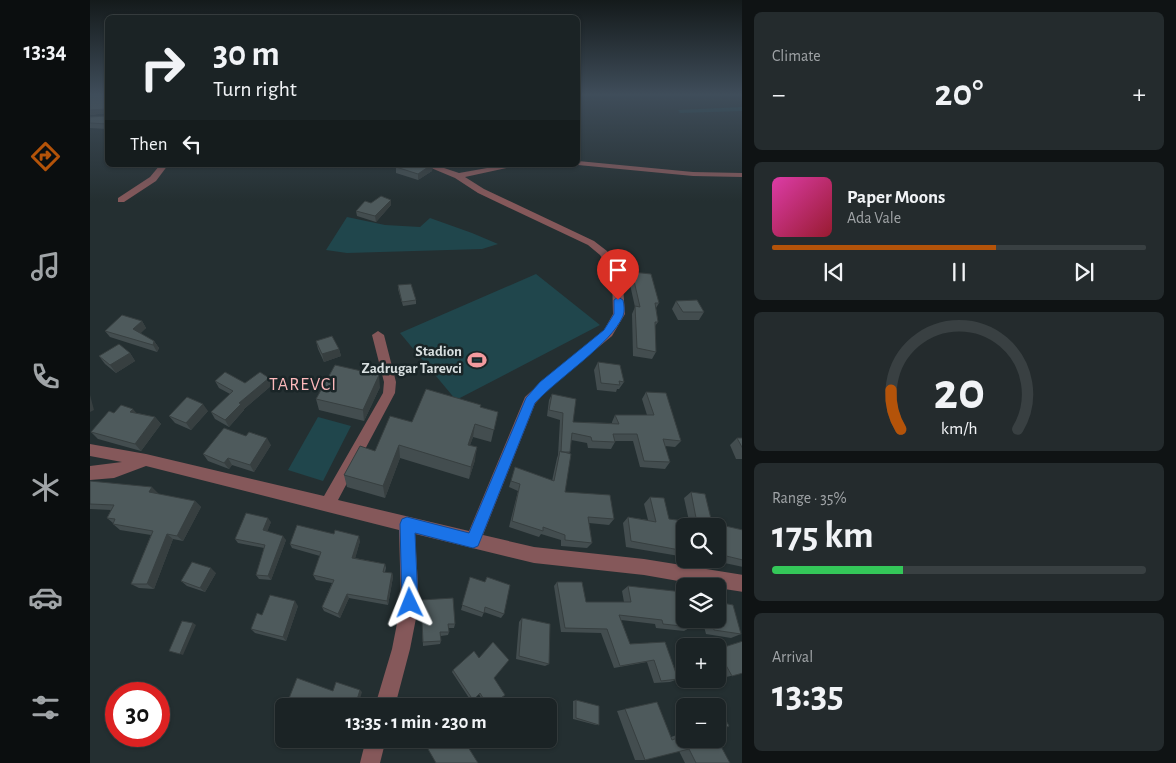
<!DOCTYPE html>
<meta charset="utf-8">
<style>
:root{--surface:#1b2325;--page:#242b2d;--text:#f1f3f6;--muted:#a0a4a7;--line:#394042;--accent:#b45309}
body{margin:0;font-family:"Alegreya Sans",sans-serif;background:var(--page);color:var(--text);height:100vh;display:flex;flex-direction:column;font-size:19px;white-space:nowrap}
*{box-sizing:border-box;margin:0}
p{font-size:16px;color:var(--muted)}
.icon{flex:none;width:28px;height:28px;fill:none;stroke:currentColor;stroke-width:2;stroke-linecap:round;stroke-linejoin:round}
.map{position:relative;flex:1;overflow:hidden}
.side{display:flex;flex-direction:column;gap:12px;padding:12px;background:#0f1314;width:434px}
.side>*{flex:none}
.banner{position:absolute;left:15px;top:15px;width:475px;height:152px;border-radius:8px;box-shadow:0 1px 4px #0004,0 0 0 1px var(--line);background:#1b2325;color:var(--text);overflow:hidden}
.tools{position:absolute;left:586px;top:518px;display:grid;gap:10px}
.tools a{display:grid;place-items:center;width:50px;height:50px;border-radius:8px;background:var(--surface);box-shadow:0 1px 4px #0004,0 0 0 1px var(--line);font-size:25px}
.speed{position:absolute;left:15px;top:682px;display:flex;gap:10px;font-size:25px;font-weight:700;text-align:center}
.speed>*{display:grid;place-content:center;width:65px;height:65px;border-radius:50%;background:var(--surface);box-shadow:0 1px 4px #0004,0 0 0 1px var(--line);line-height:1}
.speed .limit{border:8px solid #d22;background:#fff;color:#111}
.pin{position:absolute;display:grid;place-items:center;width:42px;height:42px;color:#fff;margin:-51px -21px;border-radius:50% 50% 50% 0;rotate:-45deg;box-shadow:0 0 5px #0007}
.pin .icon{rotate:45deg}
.me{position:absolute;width:55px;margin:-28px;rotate:358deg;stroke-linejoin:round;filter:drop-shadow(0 0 4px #0008)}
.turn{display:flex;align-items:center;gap:18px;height:105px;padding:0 25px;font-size:22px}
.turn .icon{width:65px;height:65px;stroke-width:2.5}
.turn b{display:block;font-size:35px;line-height:42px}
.then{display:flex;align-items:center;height:48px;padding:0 25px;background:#0003;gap:10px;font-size:19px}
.big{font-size:38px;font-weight:700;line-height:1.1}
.side .tile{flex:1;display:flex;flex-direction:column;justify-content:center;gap:8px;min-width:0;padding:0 18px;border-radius:8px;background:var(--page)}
.side .dial{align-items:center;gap:0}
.dial svg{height:130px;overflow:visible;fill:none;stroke:var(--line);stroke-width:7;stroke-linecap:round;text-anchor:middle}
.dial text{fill:var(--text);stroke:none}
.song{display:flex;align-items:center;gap:15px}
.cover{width:60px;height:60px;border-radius:8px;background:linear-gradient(135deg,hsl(320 70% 55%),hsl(350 70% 35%))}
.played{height:5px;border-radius:2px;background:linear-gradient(90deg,var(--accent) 60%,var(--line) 60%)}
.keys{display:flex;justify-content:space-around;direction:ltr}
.heat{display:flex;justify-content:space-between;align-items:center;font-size:28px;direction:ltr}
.charge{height:8px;border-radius:4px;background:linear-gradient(90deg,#34c759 35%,var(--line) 0)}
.trip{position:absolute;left:185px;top:698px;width:282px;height:50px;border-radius:8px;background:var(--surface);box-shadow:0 1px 4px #0004,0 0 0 1px var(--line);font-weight:700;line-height:50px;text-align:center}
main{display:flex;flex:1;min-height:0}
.tab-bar{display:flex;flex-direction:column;width:90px;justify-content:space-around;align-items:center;background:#0b0e0f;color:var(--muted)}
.tab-bar .icon{width:35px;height:35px}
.tab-bar .active{color:var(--accent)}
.tab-bar b{font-size:22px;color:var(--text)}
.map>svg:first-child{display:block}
.green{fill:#20464c}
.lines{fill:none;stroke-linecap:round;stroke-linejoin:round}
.minor{fill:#85585a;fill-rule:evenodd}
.wall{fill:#434d4f}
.shaded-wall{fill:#373f40}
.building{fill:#4e5a5c;stroke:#373f40}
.route{fill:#1a73e8;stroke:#114b97}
.labels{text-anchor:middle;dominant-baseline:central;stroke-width:5;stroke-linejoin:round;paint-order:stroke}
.poi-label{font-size:15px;font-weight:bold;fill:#d8dfe0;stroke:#1a2527;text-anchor:end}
.quarter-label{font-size:18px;letter-spacing:1px;fill:#fdb9bb;stroke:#1a2527}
</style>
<main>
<nav class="tab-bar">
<b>13:34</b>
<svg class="icon active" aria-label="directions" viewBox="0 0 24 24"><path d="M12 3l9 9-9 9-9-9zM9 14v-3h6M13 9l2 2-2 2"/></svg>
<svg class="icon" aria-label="music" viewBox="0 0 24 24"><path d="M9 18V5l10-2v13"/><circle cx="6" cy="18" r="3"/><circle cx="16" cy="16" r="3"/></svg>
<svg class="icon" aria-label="phone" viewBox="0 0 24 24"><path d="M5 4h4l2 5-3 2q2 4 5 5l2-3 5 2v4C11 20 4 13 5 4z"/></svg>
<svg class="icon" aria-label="climate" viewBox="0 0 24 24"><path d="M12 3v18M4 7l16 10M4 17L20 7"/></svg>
<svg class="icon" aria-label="car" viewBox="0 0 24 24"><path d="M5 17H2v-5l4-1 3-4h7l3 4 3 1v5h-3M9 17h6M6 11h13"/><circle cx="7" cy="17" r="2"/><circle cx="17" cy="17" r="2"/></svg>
<svg class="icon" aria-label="filters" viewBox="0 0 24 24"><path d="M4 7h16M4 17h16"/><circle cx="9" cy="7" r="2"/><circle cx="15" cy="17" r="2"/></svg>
</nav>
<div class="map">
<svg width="653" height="763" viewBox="0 0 653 763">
<rect width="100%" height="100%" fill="#242f31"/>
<!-- green -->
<path class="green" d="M653 107 652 111 590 113 588 110Z
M257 217 295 225 330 227 340 218 382 233 408 244 392 249 257 253 236 250Z
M446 274 510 325 366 400 310 333Z
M228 417 261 426 233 481 198 470Z"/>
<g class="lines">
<!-- minor -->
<path class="minor" d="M488 161 603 172 653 173V177L603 176 488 165Z
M70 165H78L66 181 34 202H28V198L60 177Z
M334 165H345L369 173 414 165H431L375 177 394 189 504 241 517 251 532 273 535 314 522 336 459 388 445 404 393 535 444 547 554 559 653 575V592L628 588V586H617L554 575 444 563 325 534 329 603 320 649 305 706H285L302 649 311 603 309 530 56 466 24 478 0 480V466L32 462 0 456V444L56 454 234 496 293 393 294 382 282 335 288 331 294 335 306 382 305 393 248 500 379 531 435 397 451 382 514 330 523 314 522 273 510 255 498 245 388 193 365 178Z
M276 739H296L290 763H270Z"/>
</g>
<!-- wall -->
<path class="wall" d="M18 94V129L0 128V117L17 116V113L0 115Z
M307 165H343L342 171 328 180 306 173V167Z
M301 205 286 222 267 216 266 211Z
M542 272 569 303 566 308 568 322 565 326 566 352 562 359 543 356 542 314 545 307 539 280Z
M308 285 326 300V304L313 306 308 289Z
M586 301 614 312 609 320H588L582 309Z
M52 321 56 328 50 333 64 341 69 348 67 352 20 337 15 331Z
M226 341 249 349 251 356 234 362 228 349Z
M40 353 45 361 26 373 15 364 9 356Z
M508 362 534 382 529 389H527L526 392 507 390 504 370Z
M179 378 182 385 154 409V410L139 427 125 419 121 412 140 394 129 388 125 381 155 383Z
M290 387 274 421 229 410 226 399Z
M556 392 591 441 585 447 575 446 580 462 575 469 550 467 543 441H525V442L521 449 498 448 497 443 481 440 475 492 524 519 519 525 499 523 502 543 497 548 471 546V540L451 534 449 537 419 527 428 491 419 487 425 467 462 481 467 458 468 455 470 420 457 416 459 400 462 394 483 422 522 423V422L525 415H557L552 399Z
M390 407 408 412 401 442 383 437 380 445 385 460 379 479 310 458 295 498 257 487 254 475 322 422Z
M118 411 101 430 85 423 79 416Z
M24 413H47L65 417 71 424 51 451 8 439 1 432Z
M647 438H653V459H646L640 445Z
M181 445 164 472 142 465 139 469 118 461 113 454Z
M0 481 68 493V494L105 501 111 507 93 541 83 539 64 589 49 588 41 584 61 535 30 530 23 524V523L17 518 21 510 0 509Z
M601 492 622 523 653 530V567L616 559H628V526H595V557L536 547 533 523 538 517 558 520 554 504 560 497 579 519 599 521 594 498Z
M181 522 177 531 196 540 181 580 169 579 166 575 174 548 148 543 145 539Z
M270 541 265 558 295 564 296 568 295 572 302 573 303 577 298 605 259 598 250 618 234 611 232 607 242 583 226 580 223 575 230 556 202 548 200 544Z
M126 573 115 592 97 586 91 581Z
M380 577 395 582 397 577 414 614 411 618 394 612 392 617 371 610Z
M467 582 496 602H534L532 591 538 586 601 627 594 631 566 628 565 624 531 620 540 644 575 642 588 679 580 682 564 683 557 662 524 668 511 633 471 632 464 586Z
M331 600 365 624 364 628H358L359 632 358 635 351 636V641L350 644 333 646Z
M208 606 196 641 165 633 161 629Z
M432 618 459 664 455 666 426 659 429 622Z
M612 619H628L651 634 641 638 616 634Z
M628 649 653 673 632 678 628 670Z
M363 670 404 678 400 706H395L389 694 381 701 362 672Z
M486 700 509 725H506L483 719V701Z
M567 702 581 737 595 732V739L640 763H595L589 751 555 760H545L527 711Z"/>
<!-- shaded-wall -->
<path class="shaded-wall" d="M16 109 18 113 0 115V110Z
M341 165H343L342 171 328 180V174Z
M301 200V205L286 222 285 216Z
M52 321 56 328 48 336 43 329Z
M64 341 69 348 67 352 63 345Z
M249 349 251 356 234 362 232 354Z
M40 353 45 361 26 373 20 365Z
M289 375 290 387 274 421 273 410Z
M179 378 182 385 154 409V410L139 427 135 420 149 403Z
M0 395 4 410 0 412Z
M113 404 118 411 101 430 96 423Z
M43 409 49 416 40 412Z
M65 417 71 424 51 451 45 444Z
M385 424 383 437 376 457 378 445Z
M177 438 181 445 164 472 160 465Z
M309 445 310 458 295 498 293 486Z
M387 447 385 460 379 479 381 467Z
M138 458 142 465 139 469 134 463Z
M62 487 68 493 66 498 59 492Z
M105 501 111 507 93 541 87 536Z
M178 518 181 522 176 535 173 530Z
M77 534 83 539 64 589 57 584Z
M193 536 196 540 181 580 178 576Z
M269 536 270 541 264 563 262 558Z
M121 568 126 573 115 592 110 588Z
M302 573 303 577 298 605 297 601Z
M257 594 259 598 250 618 248 614Z
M205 601 208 606 196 641 193 637Z
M103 623 106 625 93 655 90 654Z
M270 690 272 692 268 706H265Z
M227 699 230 701 228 706H225Z"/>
<!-- building -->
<path class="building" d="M0 94H18V110L16 109 0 110Z
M18 113V124L0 123V117L17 116Z
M307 165H341L328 174 306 167Z
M291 196 301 200 285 216 266 211 275 201 281 203Z
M542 272 561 274 569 303H565L568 322H565L566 352 547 348 545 306 550 307Z
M321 284 326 300 312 302 308 285Z
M607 300 614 312H593L586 301Z
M32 315 52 321 43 329 64 341 63 345 15 331Z
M242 336 249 349 232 354 226 341Z
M29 344 40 353 20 365 9 356Z
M508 362 530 365 534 382 529 381 530 385 511 383Z
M245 365 289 375 273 410 226 399Z
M135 372 155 383 170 372 179 378 149 403 151 404 135 420 121 412 143 391 125 381Z
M336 389 391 405 390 407 408 412 404 430 385 424 378 445 387 447 381 467 309 445 293 486 254 475 270 446 285 451 300 416 322 422Z
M556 392 576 393 591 441 573 439 580 462 554 461 547 434H523L525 442 502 441 501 437 482 433 480 452H471L473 413 459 410 462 394 486 399 483 422 529 424 525 415H564Z
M97 397 113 404 96 423 79 416Z
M31 405 43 409 40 412 65 417 45 444 1 432 19 411 24 413Z
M134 428 156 436 159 432 177 438 160 465 138 458 134 463 113 454Z
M647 438H653V449Z
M470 451 481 454 475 492 520 495 524 519 498 517 502 543 475 540V535L453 527V531L422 521 430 484 421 481 425 467 464 481Z
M0 481 62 487 59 492 105 501 87 536 77 534 57 584H41L63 531 23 524 25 519 17 518 24 505 0 504Z
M601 492 615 494 622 523 653 530V560L628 554V526H595V551L541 541 538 517 566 522 560 497 574 498 579 519 607 523Z
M156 513 178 518 173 530 193 536 178 576 166 575 175 545 145 539Z
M207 525 244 534 245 530 269 536 262 558 295 564 293 572 302 573 297 601 257 594 248 614 232 607 244 580 223 575 231 552 200 544Z
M102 562 121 568 110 588 91 581Z
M380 577 395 582 397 577 420 585 414 614 395 607 394 613 372 605Z
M467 582H492L496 602H541L538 586 593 592 595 601V619H599L601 627 573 624 572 620 529 615 540 644 575 642 588 679 571 681 564 660 530 666 517 629 475 628Z
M180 595 205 601 193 637 161 629 167 613 172 615Z
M363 598 365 624H358L359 632H350L351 641 333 642 331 600Z
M628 602 643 605 651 634 624 630 622 619H628Z
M432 618 460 624 459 664 429 656Z
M92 621 103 623 90 654 79 651Z
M653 641V673L642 676 628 651V649Z
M403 642 419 660 404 678 415 695 400 706H398L390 693 383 700 363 670 384 651 389 658Z
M207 678 243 691 246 682 270 690 265 706H247L227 699 225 706H196Z
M486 700 509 706V725L486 718Z
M567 702 582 740 595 735V739H627L640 763H606L599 749 555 760 535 709Z
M629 708 639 726 628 731V709Z
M348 739H373L388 763H346L338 749Z"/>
<!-- sky -->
<linearGradient id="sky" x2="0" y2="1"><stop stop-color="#141a1b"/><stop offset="0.47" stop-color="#3f4d5a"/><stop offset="1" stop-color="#3f4d5a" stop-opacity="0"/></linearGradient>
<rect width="653" height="201" fill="url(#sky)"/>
<!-- route -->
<path class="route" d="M528 297 533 300C534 305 535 311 533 316 521 344 468 378 445 403L388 546 383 548 325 533 328 603 325 609 320 611 314 609 312 603 310 524 312 519 317 517 379 533 436 398 450 382 514 330 524 314V300Z"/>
<!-- icons -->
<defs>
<g id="stadium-bare" transform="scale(1.5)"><path d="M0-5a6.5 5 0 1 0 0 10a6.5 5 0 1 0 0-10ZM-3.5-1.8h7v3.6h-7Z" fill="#f49b9f" stroke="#1a2527" stroke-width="2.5" paint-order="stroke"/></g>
</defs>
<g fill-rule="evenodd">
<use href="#stadium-bare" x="387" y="360"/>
</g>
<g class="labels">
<!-- poi labels -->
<g class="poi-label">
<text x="372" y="351">Stadion<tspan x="372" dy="17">Zadrugar Tarevci</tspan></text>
</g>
<!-- quarter labels -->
<g class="quarter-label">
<text x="213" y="385">TAREVCI</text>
</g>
</g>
</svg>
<div class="tools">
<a><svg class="icon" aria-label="search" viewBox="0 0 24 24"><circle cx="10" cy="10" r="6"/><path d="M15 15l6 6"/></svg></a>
<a><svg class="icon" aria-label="layers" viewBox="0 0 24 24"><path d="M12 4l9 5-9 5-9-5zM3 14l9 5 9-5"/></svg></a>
<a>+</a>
<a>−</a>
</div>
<div class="speed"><div class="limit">30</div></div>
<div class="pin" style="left:528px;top:300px;background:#d93025"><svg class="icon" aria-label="arrive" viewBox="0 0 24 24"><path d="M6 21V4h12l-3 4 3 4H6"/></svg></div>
<svg class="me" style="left:320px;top:603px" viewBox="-20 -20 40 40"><path d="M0-17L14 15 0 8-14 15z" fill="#1a73e8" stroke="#fff" stroke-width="4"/></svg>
<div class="trip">13:35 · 1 min · 230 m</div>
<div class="banner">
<div class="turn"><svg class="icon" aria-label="right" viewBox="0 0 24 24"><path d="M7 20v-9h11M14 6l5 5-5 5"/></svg><div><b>30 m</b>Turn right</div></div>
<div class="then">Then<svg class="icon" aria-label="left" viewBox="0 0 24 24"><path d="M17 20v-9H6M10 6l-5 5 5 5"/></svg></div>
</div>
</div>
<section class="side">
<div class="tile"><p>Climate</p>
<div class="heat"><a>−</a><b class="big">20°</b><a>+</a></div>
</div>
<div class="tile">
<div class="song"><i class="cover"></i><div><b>Paper Moons</b><p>Ada Vale</p></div></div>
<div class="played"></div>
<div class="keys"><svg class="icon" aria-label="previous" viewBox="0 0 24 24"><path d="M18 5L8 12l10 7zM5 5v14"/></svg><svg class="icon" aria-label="pause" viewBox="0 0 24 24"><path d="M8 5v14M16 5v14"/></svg><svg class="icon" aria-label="next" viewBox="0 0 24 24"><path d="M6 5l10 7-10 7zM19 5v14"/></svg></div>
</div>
<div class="tile dial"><svg viewBox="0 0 100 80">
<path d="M14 69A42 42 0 1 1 86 69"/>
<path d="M14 69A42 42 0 0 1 8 45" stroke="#b45309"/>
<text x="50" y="56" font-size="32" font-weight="700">20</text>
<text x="50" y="72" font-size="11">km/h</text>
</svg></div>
<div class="tile"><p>Range · 35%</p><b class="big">175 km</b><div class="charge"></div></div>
<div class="tile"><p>Arrival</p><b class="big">13:35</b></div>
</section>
</main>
